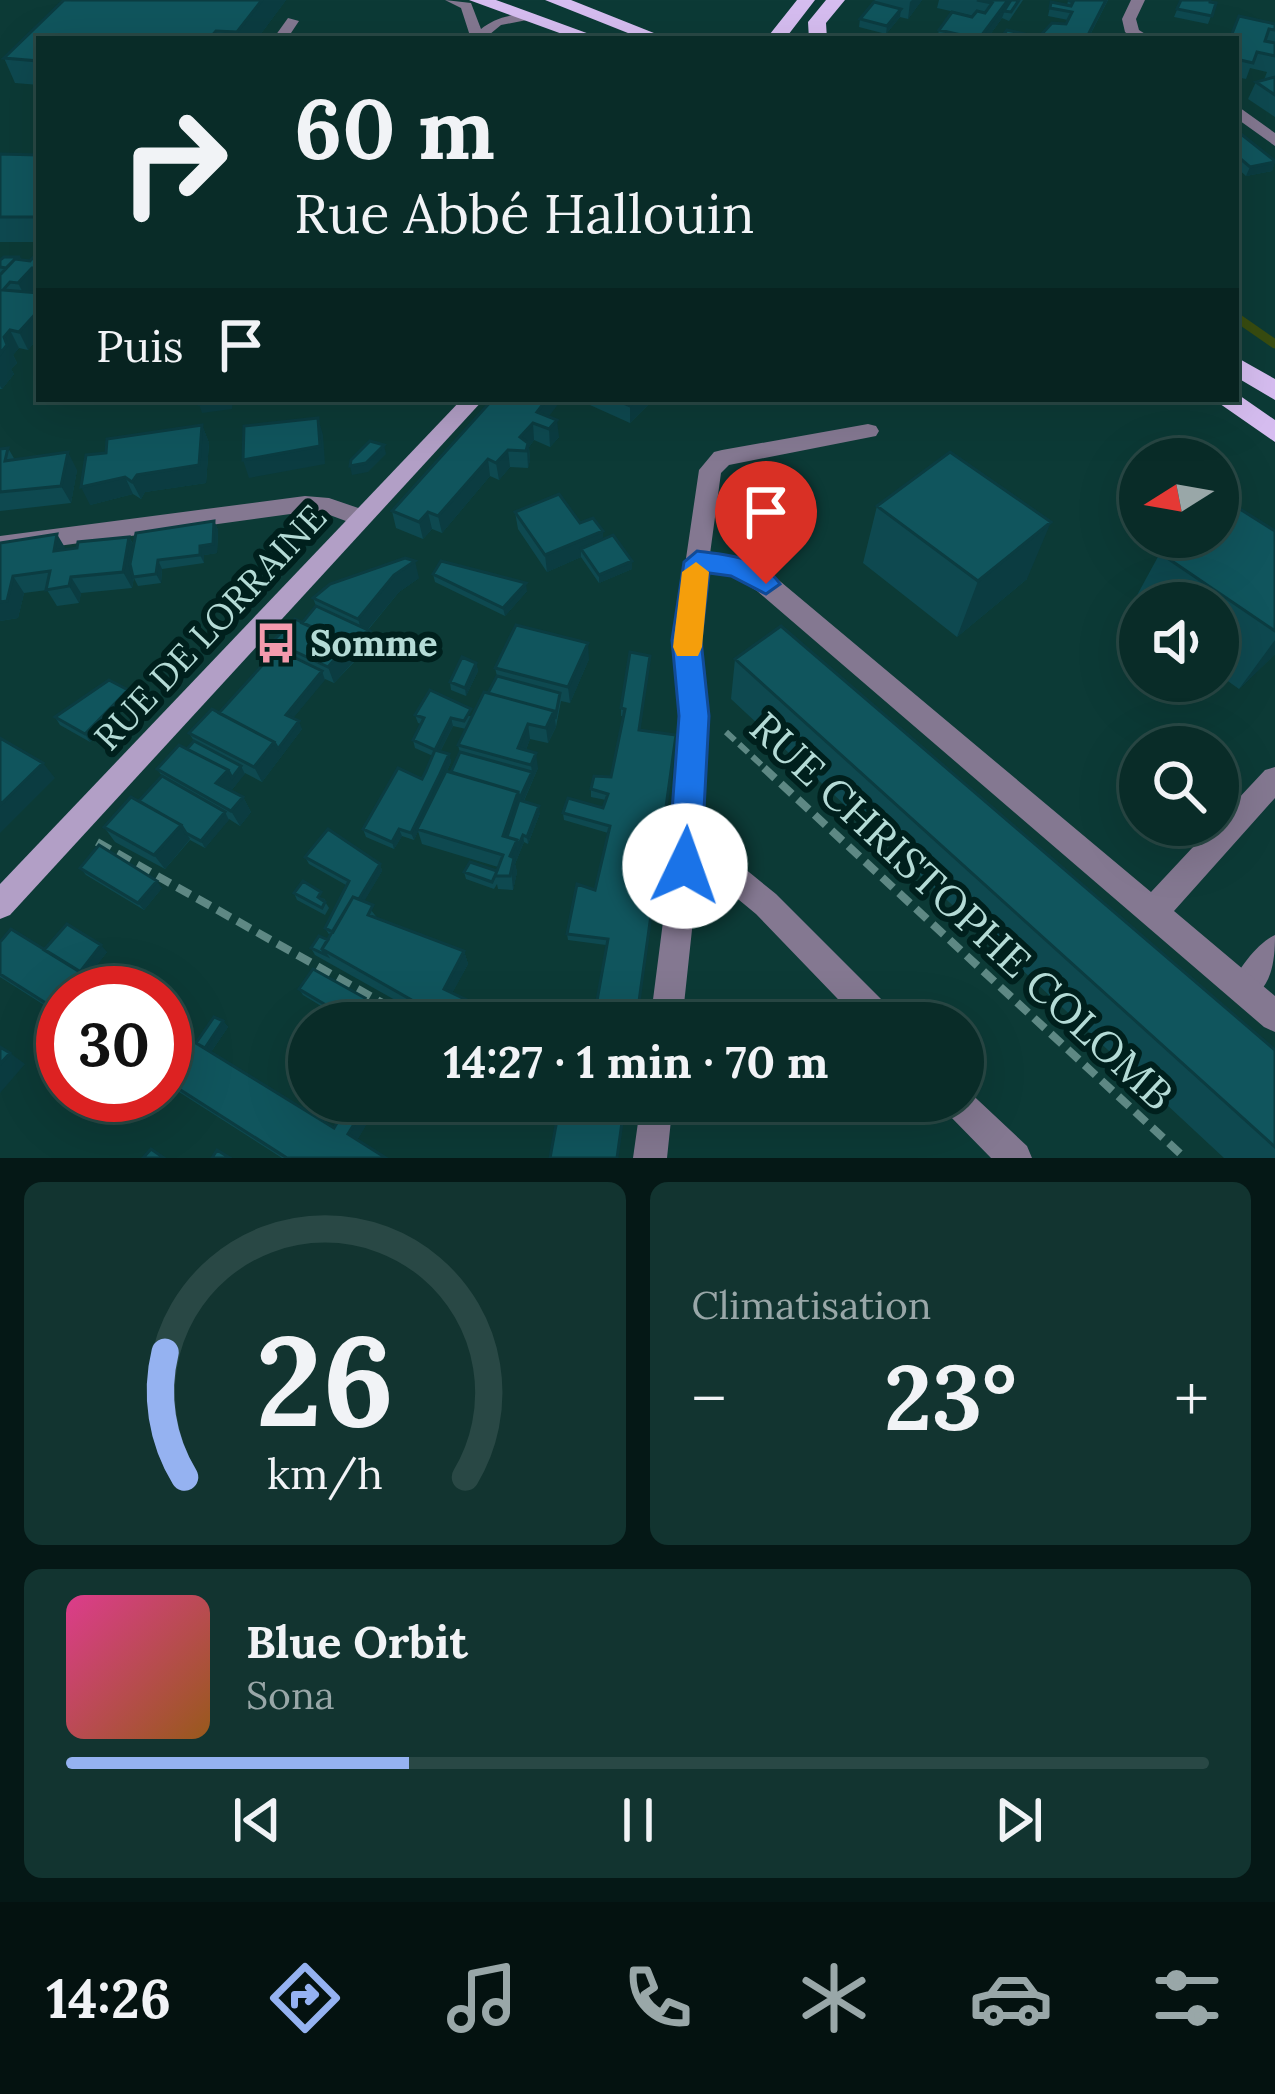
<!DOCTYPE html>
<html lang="fr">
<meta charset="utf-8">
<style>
:root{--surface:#092c28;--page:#123430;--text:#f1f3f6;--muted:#99a7a8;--line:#294845;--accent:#95b2f1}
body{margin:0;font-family:Lora,serif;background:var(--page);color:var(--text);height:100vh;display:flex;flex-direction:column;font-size:45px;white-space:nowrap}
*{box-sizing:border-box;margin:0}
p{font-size:39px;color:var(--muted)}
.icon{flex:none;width:66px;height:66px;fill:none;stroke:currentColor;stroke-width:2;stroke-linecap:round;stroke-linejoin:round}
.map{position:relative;height:1158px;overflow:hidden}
.sheet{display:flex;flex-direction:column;gap:24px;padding:24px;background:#051816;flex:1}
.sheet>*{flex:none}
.guide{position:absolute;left:36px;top:36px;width:1203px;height:366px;border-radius:0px;box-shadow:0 12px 48px #0002,0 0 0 3px var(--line);background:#092c28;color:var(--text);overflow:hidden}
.needle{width:78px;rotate:259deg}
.controls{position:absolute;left:1119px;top:438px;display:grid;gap:24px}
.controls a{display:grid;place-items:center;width:120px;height:120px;border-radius:50%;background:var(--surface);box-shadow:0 12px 48px #0002,0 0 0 3px var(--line);font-size:60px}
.speed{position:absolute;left:36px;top:966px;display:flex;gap:24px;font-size:60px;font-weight:700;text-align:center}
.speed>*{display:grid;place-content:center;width:156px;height:156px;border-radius:50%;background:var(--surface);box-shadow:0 12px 48px #0002,0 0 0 3px var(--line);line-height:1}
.speed .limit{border:18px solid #d22;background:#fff;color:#111}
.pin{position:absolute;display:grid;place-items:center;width:102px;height:102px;color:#fff;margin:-123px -51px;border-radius:50% 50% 50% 0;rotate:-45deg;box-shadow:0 0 12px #0007}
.pin .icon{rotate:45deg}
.me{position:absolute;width:132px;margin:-66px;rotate:3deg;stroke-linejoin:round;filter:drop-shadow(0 0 9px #0008)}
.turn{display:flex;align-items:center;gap:42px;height:252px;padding:0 60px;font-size:54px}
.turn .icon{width:156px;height:156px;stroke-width:2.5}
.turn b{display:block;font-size:84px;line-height:102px}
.then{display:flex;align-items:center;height:114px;padding:0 60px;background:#0003;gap:24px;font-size:45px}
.big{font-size:90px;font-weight:700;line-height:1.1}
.sheet .tile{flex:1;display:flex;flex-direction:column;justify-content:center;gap:18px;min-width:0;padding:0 42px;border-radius:18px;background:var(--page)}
.sheet .dial{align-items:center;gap:0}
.dial svg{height:312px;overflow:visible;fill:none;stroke:var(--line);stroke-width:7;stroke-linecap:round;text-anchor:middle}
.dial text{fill:var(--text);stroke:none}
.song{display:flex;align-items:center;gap:36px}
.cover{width:144px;height:144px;border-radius:18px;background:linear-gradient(135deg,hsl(330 70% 55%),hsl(30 70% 35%))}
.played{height:12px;border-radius:6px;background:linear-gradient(90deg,var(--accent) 30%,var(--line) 30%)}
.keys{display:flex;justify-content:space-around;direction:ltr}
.heat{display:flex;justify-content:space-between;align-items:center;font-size:66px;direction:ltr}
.sheet .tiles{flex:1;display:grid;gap:24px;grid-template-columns:1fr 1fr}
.tile:last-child{grid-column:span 2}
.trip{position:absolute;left:288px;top:1002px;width:696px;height:120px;border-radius:60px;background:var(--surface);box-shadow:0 12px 48px #0002,0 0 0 3px var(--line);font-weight:700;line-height:120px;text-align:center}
.menu{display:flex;height:192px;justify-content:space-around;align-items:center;background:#041210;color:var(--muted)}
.menu .icon{width:84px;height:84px}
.menu .current{color:var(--accent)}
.menu b{font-size:54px;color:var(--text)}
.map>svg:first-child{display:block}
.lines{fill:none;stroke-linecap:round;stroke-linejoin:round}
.stream{stroke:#384c10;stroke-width:9}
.path-far1{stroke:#5e8884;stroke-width:6;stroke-dasharray:12 6;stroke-linecap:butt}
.path{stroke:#5e8884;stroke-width:8;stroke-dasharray:15 8;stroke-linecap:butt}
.lane{fill:#847891;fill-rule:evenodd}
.street{fill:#847891;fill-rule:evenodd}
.secondary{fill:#b29fc6;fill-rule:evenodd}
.primary{fill:#d6bdf0;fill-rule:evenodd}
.wall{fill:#0e4950;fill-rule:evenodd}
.shaded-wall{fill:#0b3c41}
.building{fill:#10555d;stroke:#0b3c41;stroke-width:3}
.route{fill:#1a73e8;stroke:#114b97;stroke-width:3}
.slow{fill:#f59e0b}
.labels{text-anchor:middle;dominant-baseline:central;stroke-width:12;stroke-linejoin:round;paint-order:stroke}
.street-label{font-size:36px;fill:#b4dbd6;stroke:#00201d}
.poi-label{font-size:36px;font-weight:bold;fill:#b4dbd6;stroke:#00201d;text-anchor:start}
.near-street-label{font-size:42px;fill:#b4dbd6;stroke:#00201d}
</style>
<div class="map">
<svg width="1275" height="1158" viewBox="0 0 1275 1158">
<rect width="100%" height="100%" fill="#0c3a36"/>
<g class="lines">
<!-- stream -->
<path class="stream" d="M1236 317 1275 344"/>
<!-- path-far1 -->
<path class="path-far1" d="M726 732 768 771"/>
<!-- path -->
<path class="path" d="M764 768 1185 1158
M97 842 418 1023"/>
<!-- lane -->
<path class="lane" d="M445 0 471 3 481 29C495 17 521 10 537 18L501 25 484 39H471L461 8Z
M288 18 299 21 287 39H273Z
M1275 935C1275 962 1272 991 1243 1003L1233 999 1229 989C1237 971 1257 943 1275 935Z"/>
<!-- street -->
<path class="street" d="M1131 0H1145L1136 19 1139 30 1153 39H1134L1125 32 1122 19Z
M1236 105 1275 133V146L1236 118Z
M868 424 876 426 879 431 876 436 729 465 721 473 710 554 744 560 775 577 1151 892 1265 770 1275 767V798L1174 911 1275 996V1032L1264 1027 757 591 731 575 708 572 700 640 707 715 699 857 744 868 776 894 894 1012 899 1023H861L756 914 727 890 697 883 682 1023H650L670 867 681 715 674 640 699 470 714 452 722 450Z
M305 496 329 498 370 512 373 518 362 527 327 514 305 512 0 554V536Z
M963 1086 1027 1146 1032 1158H991L947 1113 943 1101H963Z
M641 1101H673L667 1158H633Z"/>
<!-- secondary -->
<path class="secondary" d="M462 399H484L10 915 0 919V884Z"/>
<!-- primary -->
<path class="primary" d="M469 0H496L603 39H576Z
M545 0H571L669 39H643Z
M797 0H815L785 39H766Z
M826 0H845L826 23 827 39H809L808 22Z
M1236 357 1275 379V400L1236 377Z
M1236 393 1275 420V442L1213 399H1236Z"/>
</g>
<!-- wall -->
<path class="wall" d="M64 0H286L257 39H39V85L15 83 4 58Z
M875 0H922L908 19 900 17 886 34 859 27 860 19Z
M939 0H1009L1007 6 1011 0H1023L1009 21 1002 18 987 39H937L939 30 973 16 937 8Z
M1108 0 1088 39 1039 37 1066 24 1068 20 1048 16 1051 2 1067 5 1068 1Z
M1181 0 1216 3 1208 24 1174 17Z
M1275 24V117L1248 99 1256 82 1264 80 1267 72 1250 68 1246 79 1236 77V39Z
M1236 130 1275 161 1272 171 1246 176 1236 167Z
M0 154 39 155V242H0Z
M39 251V287L34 292 39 293V337L28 350 19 348 13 355 17 363 11 369 14 374 2 389H0V258L1 260 20 257 21 260 30 261Z
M493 399 549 417 559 437 550 447 534 440 529 447 530 460 528 468 510 467 499 480 490 476 442 533 432 529 423 539 396 528 392 511Z
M589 399H673V401L648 405 630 423 590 405Z
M202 425 209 443 206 483 145 492 141 499 133 494 90 505 106 453Z
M8 448 15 460 77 470 71 503 0 511V449Z
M877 506 1027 579 957 637 863 563Z
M515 512 578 521 603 531V539L632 569 599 583 581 557 547 572 518 529Z
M214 521 218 530 217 553 204 555V563L162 569 161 583 138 586 134 578 132 588 81 593 79 603 57 606 47 590 24 593 18 618 0 621V543L66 549 129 537 134 545Z
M1275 531V654L1239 689 1218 674V603H1140V618L1129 610 1160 553Z
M433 574 527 591 505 616 435 582Z
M419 578 399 592 368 630 373 639 355 661 334 683 325 679 293 718 302 729 262 782 245 773 231 791 243 797 251 812 240 826 229 819 205 848 190 840 165 869 115 842 104 827 139 801 162 776 157 769 187 749 194 741 189 733 219 713 277 649 273 641 302 623 316 606 313 598Z
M650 656 640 731 606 945 568 940 567 934 595 890 608 833 564 820 563 813 603 808 606 800 591 797V789L611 777 624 716H621V708Z
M589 659 570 703 561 701 556 727 548 743 530 739 526 750 538 768 524 801 540 813 528 844 524 842 515 864 517 872 513 890 498 889 497 884 494 889 466 879 464 872 497 871 498 867 422 844 418 831 414 840 402 836 394 849 366 837 363 829 422 779 433 756 415 748 413 740 421 724 418 723 415 715 472 716 488 693 497 676 495 668ZM453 726 466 729 458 745 460 753 451 772 447 771 451 762 449 754 440 752Z
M735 659 1275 1050V1158H1224L731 699Z
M476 663 478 671 466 696 451 690 450 682Z
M128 690 133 698 90 742 60 725 55 717Z
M305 857 380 864 382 871 364 901 378 919 464 951 468 964 452 993 475 1004 479 1016 475 1023H436L315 955 311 948 328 940 330 936 325 928 346 885 309 864Z
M80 868 162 888 144 910 86 875Z
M294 893 325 899 324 900 329 908 325 915 297 900Z
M0 942 44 950 107 952 88 976 63 993V1017L0 977Z
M299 989 368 1005 356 1023H349L303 995Z
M223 1021 228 1027 211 1052 334 1128 370 1118 357 1140 386 1158H282L165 1083V1024L196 1043Z
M535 1101H626L557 1118 536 1108Z"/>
<!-- shaded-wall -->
<path class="shaded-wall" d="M262 0H286L257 39H239L237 32Z
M912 0H922L908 19 910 2Z
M1009 0 1002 18 987 39H979Z
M901 9 900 17 886 34 887 26Z
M1275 162 1272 171 1246 176 1250 167Z
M32 268 39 287 27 301 18 283Z
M39 310V337L28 350 19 332Z
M10 330 19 348 13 355 17 363 11 369 14 374 2 389 0 386V354L4 337Z
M233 399 232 409 202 413 199 404Z
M547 399H562L541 427 537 412Z
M636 399H648V405L630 423V406Z
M318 418 323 435 325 464 249 478 243 460Z
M557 420 559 437 550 447 549 429Z
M533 423 534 440 529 447 530 460 528 468 527 449 520 437Z
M202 425 209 443 206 483 145 492 141 499 132 482 137 475Z
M384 445 386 454 368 472 352 475 350 466Z
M508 450 510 467 499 480 496 463Z
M68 452 77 470 71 503 61 486Z
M488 459 490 476 442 533 438 516Z
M125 477 133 494 90 505 81 487Z
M428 512 432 529 423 539 419 522Z
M214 521 218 530 217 553 204 555V563L200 555V546Z
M1051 522 1027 579 957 637 978 581Z
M603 531V548L581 549V557L547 572 545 555Z
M57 534 67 551H54Z
M129 537 138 554 132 588 123 572Z
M158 560 162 569 161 583 156 574Z
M415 561 419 578 399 592 363 635 358 619 394 575Z
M632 561V569L599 583V575Z
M13 576 24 593 18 618 0 621V602Z
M71 577 81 593 79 603 69 586Z
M526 583 527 591 505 616 503 608Z
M370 631 373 639 355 661 352 653Z
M1275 640V654L1239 689Z
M588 643 589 659 570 703 568 687Z
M348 644 354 661 334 683 328 667Z
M476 663 478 671 466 696 465 688Z
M322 671 325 680 289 723 286 715Z
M128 690 133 698 90 742 85 734Z
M554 711 556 727 548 743 546 728Z
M451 718 453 726 437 758 435 750Z
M299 721 302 729 262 782 254 767 274 742Z
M528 724 530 739 521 763 518 748Z
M536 753 538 768 521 807 508 844 503 836 518 792 532 772 531 765Z
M449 754 451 762 414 840 411 833Z
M43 763 55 778 0 833V805Z
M241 766 245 774 225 798 216 783 228 770Z
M243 797 251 812 240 826 231 811Z
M539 806 540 813 528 844 527 837Z
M225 812 229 820 205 848 201 841Z
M181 825 190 839 165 869 154 855Z
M399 829 402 836 394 849 392 842Z
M523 835 524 842 515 864 517 872 513 890 510 856 517 840Z
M380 864 382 871 341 941 338 934Z
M157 881 162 888 144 910 138 903Z
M101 945 107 952 86 979 79 973Z
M464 951 468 964 448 1001 444 989Z
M365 998 368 1005 356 1023H352L351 1020Z
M475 1004 479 1016 475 1023H464Z
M223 1021 228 1027 209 1055 204 1050Z
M10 1053 25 1064 0 1093V1064Z
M364 1108 370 1118 355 1144 348 1134Z"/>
<!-- building -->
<path class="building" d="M64 0H262L237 32 216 31 209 39H39V61L4 58Z
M977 0H1008L979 39 939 30 952 12 972 17 977 11 985 13 992 3Z
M1011 0H1019L1011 12 1004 11Z
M1106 0 1086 39H1046L1039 37 1052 23 1066 24 1072 12 1050 8 1051 2 1071 6 1073 2 1068 0Z
M1181 0H1210V2L1216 3 1212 16 1177 9Z
M874 2 901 9 887 26 860 19Z
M1239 16 1275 24V30L1269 29 1265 41 1275 43V56L1257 52 1253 63 1236 59V39H1230Z
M1007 30 1046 39H1000Z
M1275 77V95L1256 82Z
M1236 130 1275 161V162L1250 167 1236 155Z
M0 154 39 155V217H0Z
M39 251V268H32L18 283 10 282 3 290 39 293V310L19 332 10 330 4 337 7 345 0 354V275L15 259 30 261Z
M4 257H20L15 259 6 268 0 267V260Z
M199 399H229L199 404Z
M493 399H547L537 412 557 420 549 429 533 423 520 437 528 443 526 451 508 450 496 463 488 459 438 516 428 512 419 522 392 511Z
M614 399H636L630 406Z
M318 418 320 446 243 460 244 426Z
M202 425 199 465 137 475 132 482 125 477 81 487 86 455 106 453 107 439Z
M370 441 384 445 366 463 350 466 351 460Z
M8 448 5 461 68 452 61 486 0 492V449Z
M950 452 1051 522 978 581 877 506Z
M559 494 580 523 593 518 603 531 545 555 515 512Z
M1224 499 1275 531V631L1160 553 1178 537H1218V504Z
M214 521 213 544 200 546V555L158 560 156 574 133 577 130 564 136 533Z
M57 534 54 551 77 548 78 542 129 537 123 572 71 577 69 586 46 590 50 571 13 576 7 601 0 602V543Z
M613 535 632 561 599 575 581 549Z
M405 558 415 561 394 575 358 619 313 598 330 584Z
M441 561 526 583 503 608 433 574Z
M316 606 370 631 351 652 348 644 302 623Z
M295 619 348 644 328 667 273 641Z
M516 625 588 643 568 687 495 668Z
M781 626 1275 1050V1147L735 659Z
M277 649 322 671 286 715 299 721 278 749 274 742 219 713Z
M630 652 650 656 639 730 676 735 636 1023H593L608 939 567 934 577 884 595 890 610 826 563 813 568 798 603 808 608 794 591 789 594 776 611 777 625 709 621 708Z
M462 657 476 663 465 688 450 682Z
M497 676 560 693 555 719 554 711 488 693Z
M109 680 128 690 85 734 55 717Z
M430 690 471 709 464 721 451 718 435 750 449 754 439 776 411 833 399 829 392 842 363 829 398 768 422 779 426 771 435 750 413 740 424 718 415 715Z
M484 692 554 711 546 728 528 724 518 748 536 753 531 765 458 745Z
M212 709 274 742 254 767 189 733Z
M0 738 43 763 0 805Z
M194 741 241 766 232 778 228 770 187 749Z
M179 745 228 770 216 783 243 797 231 811 157 769Z
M460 752 532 772 519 800 518 792 451 772Z
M446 771 518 792 503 836 517 840 510 856 514 858 510 876H495L503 855 417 829Z
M162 776 225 812 201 841 186 833 181 825 139 801Z
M131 797 181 825 154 855 104 827Z
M519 800 539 806 527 837 523 835 518 847 517 840 507 837Z
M328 829 380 864 359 899 353 897 333 932 325 928 349 881 305 857Z
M99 845 157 881 138 903 80 868Z
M470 862 497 871 492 882 464 872Z
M303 881 321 892 318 897 325 902 322 908 294 893Z
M353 897 373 905 368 915 464 951 444 989 475 1004 464 1023H452L322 949Z
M67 924 101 945 80 972 44 950Z
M11 929 115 993H63V1014L0 974V942Z
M319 936 328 940 322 949 326 955 311 948Z
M313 969 365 998 351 1020 299 989Z
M214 1017 223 1021 205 1048 196 1043Z
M165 1024 334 1128 350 1101 364 1108 348 1134 386 1158H287L165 1080Z
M0 1047 10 1053 0 1064Z
M535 1101H625L617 1158H550L558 1114 535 1103Z
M151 1149 164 1158H143Z
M217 1150 230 1158H212Z"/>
<!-- route -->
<path class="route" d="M697 551C727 555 762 557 780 584L766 594 731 576 709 573 701 640 709 716 701 866 696 877 685 882 673 877 668 866 679 716 672 640 684 562Z"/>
<!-- slow -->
<path class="slow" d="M696 562 709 572 702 647 698 656H677L673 647 682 572Z"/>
<!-- icons -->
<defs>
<g id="bus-bare" transform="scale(3.24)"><path d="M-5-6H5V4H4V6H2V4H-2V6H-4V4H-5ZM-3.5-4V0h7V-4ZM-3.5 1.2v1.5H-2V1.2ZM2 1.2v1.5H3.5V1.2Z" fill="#f39aac" stroke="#00201d" stroke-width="2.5" paint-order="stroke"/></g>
</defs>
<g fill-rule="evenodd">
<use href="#bus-bare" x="276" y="643"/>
</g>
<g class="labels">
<!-- street labels -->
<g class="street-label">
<text transform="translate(210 627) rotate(-47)">RUE DE LORRAINE</text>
</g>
<!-- poi labels -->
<g class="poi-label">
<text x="310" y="643">Somme</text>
</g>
<!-- near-street labels -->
<g class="near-street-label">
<text transform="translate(962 911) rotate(43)">RUE CHRISTOPHE COLOMB</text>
</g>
</g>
</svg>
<div class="controls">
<a><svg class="needle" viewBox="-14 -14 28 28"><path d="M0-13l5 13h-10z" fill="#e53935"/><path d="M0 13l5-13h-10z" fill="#99a7a8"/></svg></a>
<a><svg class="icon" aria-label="sound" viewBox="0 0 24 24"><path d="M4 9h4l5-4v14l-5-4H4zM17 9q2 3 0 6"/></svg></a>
<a><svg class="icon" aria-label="search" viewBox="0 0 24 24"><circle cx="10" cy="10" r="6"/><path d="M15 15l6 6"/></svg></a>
</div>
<div class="speed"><div class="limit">30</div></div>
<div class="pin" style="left:766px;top:584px;background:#d93025"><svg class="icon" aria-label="arrive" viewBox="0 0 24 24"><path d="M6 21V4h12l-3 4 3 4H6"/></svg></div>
<svg class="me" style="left:685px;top:866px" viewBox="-20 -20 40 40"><circle r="19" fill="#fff"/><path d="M0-13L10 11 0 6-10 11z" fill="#1a73e8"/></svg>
<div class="trip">14:27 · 1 min · 70 m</div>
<div class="guide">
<div class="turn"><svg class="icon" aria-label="right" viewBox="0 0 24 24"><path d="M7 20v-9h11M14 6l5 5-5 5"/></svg><div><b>60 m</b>Rue Abbé Hallouin</div></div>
<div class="then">Puis<svg class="icon" aria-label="arrive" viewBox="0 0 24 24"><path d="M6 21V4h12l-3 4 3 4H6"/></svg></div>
</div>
</div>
<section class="sheet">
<div class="tiles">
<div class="tile dial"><svg viewBox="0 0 100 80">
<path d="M14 69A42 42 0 1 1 86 69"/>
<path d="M14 69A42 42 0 0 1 9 37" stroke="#95b2f1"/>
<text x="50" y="56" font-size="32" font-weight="700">26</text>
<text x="50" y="72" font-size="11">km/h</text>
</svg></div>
<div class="tile"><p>Climatisation</p>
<div class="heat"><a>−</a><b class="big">23°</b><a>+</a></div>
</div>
<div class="tile">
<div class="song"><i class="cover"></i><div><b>Blue Orbit</b><p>Sona</p></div></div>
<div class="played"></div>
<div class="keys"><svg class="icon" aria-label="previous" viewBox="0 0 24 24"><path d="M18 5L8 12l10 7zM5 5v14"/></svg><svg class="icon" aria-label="pause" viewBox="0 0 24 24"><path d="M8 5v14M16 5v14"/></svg><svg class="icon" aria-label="next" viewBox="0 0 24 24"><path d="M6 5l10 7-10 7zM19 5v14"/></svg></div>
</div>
</div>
</section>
<nav class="menu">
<b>14:26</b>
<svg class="icon current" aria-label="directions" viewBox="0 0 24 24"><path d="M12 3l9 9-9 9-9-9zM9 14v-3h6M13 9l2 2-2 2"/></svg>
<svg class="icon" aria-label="music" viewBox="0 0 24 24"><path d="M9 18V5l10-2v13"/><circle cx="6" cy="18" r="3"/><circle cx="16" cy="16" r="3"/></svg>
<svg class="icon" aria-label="phone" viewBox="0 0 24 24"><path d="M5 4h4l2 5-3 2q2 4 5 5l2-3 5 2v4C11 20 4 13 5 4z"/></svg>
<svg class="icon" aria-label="climate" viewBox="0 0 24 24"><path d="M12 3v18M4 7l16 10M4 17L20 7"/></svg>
<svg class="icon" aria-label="car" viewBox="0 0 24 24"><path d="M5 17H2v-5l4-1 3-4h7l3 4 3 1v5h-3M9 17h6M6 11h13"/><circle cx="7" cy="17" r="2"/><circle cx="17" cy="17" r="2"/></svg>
<svg class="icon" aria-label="filters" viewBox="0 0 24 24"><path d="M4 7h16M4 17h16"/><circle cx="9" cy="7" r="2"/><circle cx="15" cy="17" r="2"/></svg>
</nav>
